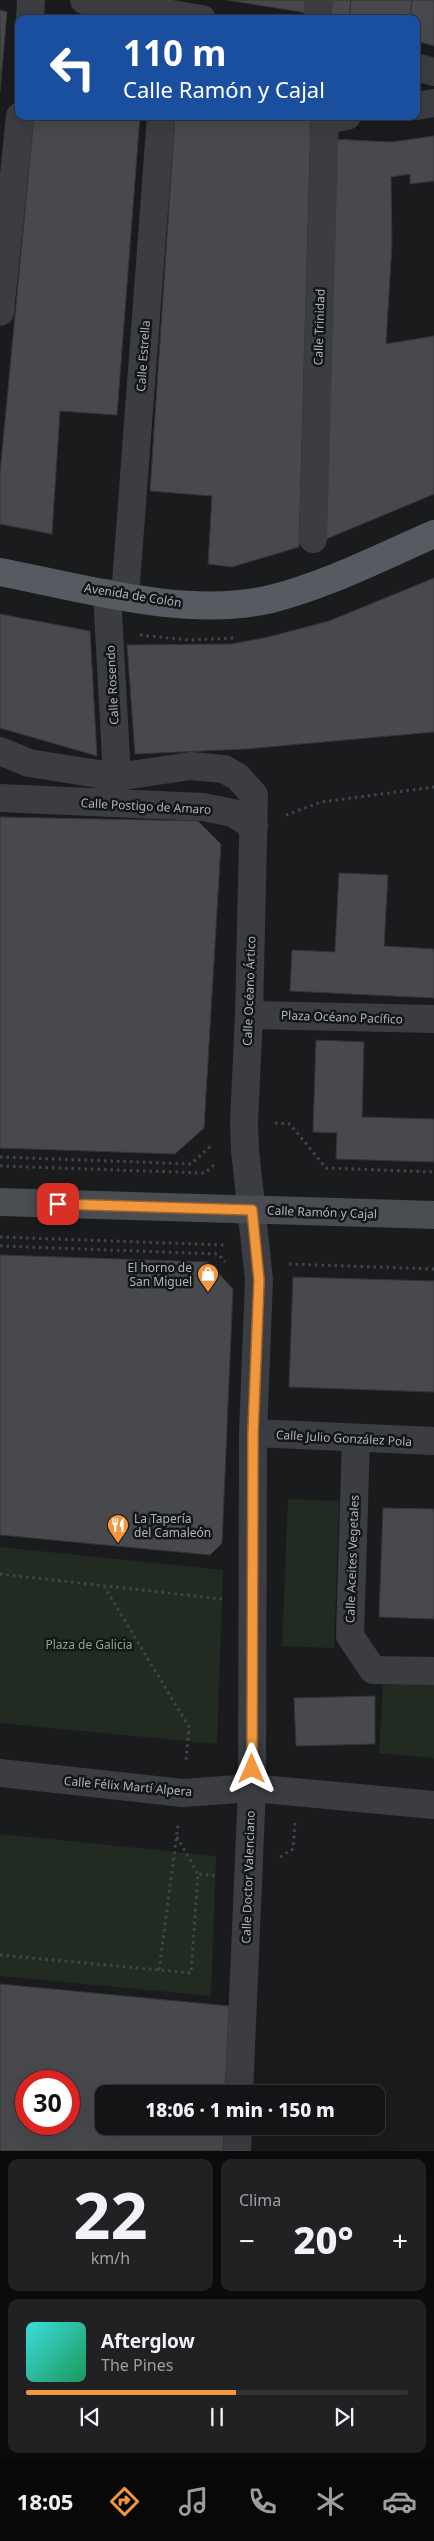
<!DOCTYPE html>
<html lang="es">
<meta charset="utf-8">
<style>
:root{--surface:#141416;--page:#212123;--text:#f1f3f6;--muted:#9d9ea1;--line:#333335;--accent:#f1983e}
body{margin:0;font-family:"Noto Sans",sans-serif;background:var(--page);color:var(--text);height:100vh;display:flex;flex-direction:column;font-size:19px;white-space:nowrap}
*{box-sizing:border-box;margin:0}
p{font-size:16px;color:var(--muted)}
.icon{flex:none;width:28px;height:28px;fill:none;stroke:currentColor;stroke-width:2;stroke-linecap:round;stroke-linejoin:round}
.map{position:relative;height:2151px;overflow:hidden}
.panel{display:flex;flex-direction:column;gap:8px;padding:8px;background:#0b0b0c;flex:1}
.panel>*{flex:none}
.banner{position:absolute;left:15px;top:15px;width:405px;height:105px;border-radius:10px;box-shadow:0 5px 20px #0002,0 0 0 1px var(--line);background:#1a4fa0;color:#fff;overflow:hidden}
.speed{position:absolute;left:15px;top:2070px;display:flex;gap:10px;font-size:25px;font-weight:700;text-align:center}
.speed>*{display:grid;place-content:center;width:65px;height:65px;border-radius:50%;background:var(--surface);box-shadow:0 5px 20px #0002,0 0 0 1px var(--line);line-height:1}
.speed .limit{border:8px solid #d22;background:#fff;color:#111}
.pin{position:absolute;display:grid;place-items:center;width:42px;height:42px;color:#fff;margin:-21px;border-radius:10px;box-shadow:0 2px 8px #0006}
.me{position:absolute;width:55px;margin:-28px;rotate:0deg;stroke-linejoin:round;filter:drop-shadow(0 0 4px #0008)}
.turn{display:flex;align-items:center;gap:18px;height:105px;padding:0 25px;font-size:22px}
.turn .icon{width:65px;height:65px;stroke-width:2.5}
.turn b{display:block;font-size:35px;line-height:42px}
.big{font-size:38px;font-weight:800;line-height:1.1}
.panel .widget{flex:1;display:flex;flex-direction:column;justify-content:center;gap:8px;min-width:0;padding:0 18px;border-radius:10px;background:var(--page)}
.panel .dial{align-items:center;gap:0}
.dial b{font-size:65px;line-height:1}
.song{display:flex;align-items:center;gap:15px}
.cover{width:60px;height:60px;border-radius:8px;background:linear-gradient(135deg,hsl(180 70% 55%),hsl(150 70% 35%))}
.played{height:5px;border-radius:2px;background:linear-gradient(90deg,var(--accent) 55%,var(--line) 55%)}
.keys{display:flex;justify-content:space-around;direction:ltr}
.heat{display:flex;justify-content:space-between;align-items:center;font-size:28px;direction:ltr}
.panel .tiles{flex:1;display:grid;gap:8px;grid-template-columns:1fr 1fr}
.widget:last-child{grid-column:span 2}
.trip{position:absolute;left:95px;top:2085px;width:290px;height:50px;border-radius:10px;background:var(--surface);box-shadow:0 5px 20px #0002,0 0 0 1px var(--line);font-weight:800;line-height:50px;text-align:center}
.tabs{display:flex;height:80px;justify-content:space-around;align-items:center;background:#080809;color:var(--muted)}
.tabs .icon{width:35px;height:35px}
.tabs .on{color:var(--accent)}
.tabs b{font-size:22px;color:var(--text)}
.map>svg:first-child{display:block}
.green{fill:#222b22}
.building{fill:#47494d;stroke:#343539;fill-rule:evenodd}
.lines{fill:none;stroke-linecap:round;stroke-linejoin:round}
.path{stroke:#414549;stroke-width:3;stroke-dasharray:2.5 4;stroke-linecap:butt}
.street{stroke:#3b3d42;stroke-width:28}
.secondary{stroke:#494d52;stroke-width:28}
.primary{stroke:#575b61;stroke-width:28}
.route-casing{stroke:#9d6328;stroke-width:12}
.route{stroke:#f1983e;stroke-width:9}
.labels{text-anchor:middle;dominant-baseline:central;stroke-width:5;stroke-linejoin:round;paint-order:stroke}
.street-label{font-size:12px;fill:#adb4bc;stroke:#151618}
.poi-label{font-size:12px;fill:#adb4bc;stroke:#151618;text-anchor:end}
.park-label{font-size:12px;fill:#88a785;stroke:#151618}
</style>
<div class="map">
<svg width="434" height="2151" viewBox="0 0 434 2151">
<rect width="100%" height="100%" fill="#1a1b1d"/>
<!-- green -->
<path class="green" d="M288 1499 339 1501 334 1648 282 1646Z
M0 1547 223 1570 217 1744 0 1723Z
M383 1684 434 1685V1758L379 1753Z
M0 1834 216 1856 211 1996 0 1976Z"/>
<!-- building -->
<path class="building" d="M226 0H309L307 13Z
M325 0H351L349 19 324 17Z
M351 0H412L410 19H349Z
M412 0H434V46L416 41V19H410Z
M0 10 7 12 0 92Z
M34 116H140L117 415 60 411 52 534 0 524V473Z
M175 116H311L299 547 232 567 208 564 212 496 150 491Z
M434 136V181L410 184V174L391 177 392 244 386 344 434 336V494L324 540 332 139 391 142Z
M434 578V732L246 749 135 754 127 645 232 644 268 637 329 621Z
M0 614 90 631 97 756 0 728Z
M0 817 198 821 221 844 204 1128 175 1154 0 1148Z
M339 873 388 875 384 946 434 949V998L290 991 292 950 335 952Z
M316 1040 364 1042 362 1117 434 1119V1162L336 1159 337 1133 313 1132Z
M0 1255 208 1262 233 1289 222 1543 210 1555 0 1535Z
M293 1277 434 1281V1392L289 1387Z
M383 1508 434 1509V1619L379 1617Z
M375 1696V1744L296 1746 294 1698Z
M0 1984 229 2006 225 2094H104V2126H224L223 2151H0ZM26 2081H69V2124H26Z"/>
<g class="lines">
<!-- path -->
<path class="path" d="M140 635 189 640 235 638
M286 815 321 802 434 787
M275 1123 290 1124 326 1168 434 1172
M0 1157 191 1164 213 1144
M0 1166 205 1173 215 1164
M0 1237 224 1245
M0 1246 218 1254 225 1262
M289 1264 434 1269
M0 1574 222 1599
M104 1586 189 1727 186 1761
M177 1837 198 1874
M280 1857 293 1849 295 1823
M0 1955 191 1973 198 1874 217 1876
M159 1970 178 1825"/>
<!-- street -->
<path class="street" d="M84 0 202 19
M30 19 31 0
M317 19 319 0
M416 67 434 72
M416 106 434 103
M325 120 347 116
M0 312 20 116
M313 539 325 116
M107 593 117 777
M125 597 161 116
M0 751 29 763 117 777 190 766 224 769 238 777 254 795 249 1015 244 1122 245 1150 259 1280 253 1433 252 1788 239 2094
M0 798 203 807 233 813 254 826
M249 1015 434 1019
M253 1433 434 1441
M356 1439 350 1636 373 1670 434 1671
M0 1773 183 1793 252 1788 434 1805
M237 2151 238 2126"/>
<!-- secondary -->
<path class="secondary" d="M0 1202 434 1215"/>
<!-- primary -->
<path class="primary" d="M0 572C84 588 186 619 271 599 327 585 381 557 434 534"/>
</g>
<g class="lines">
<!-- route casing -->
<g class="route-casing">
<path id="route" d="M58 1204 252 1210 259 1280 253 1433 252 1769"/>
</g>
<!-- route -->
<use href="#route" class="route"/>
</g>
<!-- icons -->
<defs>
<g id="shop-pin" transform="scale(1.125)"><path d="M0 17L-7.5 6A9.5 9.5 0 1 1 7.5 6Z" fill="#f1983e" stroke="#151618"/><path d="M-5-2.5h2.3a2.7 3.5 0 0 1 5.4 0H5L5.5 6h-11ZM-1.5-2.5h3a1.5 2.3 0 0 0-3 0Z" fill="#fff"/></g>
<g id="restaurant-pin" transform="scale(1.125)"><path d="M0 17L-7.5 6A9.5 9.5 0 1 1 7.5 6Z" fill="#f1983e" stroke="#151618"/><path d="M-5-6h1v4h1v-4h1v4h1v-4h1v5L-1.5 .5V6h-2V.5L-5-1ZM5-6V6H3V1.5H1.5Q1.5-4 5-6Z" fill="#fff"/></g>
</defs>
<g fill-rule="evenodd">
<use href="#shop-pin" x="208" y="1274"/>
<use href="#restaurant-pin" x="118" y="1525"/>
</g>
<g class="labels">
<!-- street labels -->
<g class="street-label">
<text transform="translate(319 327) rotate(-88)">Calle Trinidad</text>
<text transform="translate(143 356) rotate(-86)">Calle Estrella</text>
<text transform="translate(133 595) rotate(9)">Avenida de Colón</text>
<text transform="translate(112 685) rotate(-93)">Calle Rosendo</text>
<text transform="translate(146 806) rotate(3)">Calle Postigo de Amaro</text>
<text transform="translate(249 991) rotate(-88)">Calle Océano Ártico</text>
<text transform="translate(342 1017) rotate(2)">Plaza Océano Pacífico</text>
<text transform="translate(322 1212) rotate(2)">Calle Ramón y Cajal</text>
<text transform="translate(344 1438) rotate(3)">Calle Julio González Pola</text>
<text transform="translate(352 1559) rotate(-88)">Calle Aceites Vegetales</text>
<text transform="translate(128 1786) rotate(5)">Calle Félix Martí Alpera</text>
<text transform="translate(248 1877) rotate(-88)">Calle Doctor Valenciano</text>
</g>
<!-- poi labels -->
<g class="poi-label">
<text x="192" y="1267">El horno de<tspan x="192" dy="14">San Miguel</tspan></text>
<text x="134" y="1518" text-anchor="start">La Tapería<tspan x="134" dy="14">del Camaleón</tspan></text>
</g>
<!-- park labels -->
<g class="park-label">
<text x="89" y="1644">Plaza de Galicia</text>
</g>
</g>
</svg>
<div class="speed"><div class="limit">30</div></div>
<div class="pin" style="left:58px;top:1204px;background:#d93025"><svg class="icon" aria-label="arrive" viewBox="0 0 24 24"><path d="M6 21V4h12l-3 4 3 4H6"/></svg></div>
<svg class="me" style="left:252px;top:1769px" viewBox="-20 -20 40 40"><path d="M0-17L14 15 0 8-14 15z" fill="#f1983e" stroke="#fff" stroke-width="4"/></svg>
<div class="trip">18:06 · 1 min · 150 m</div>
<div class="banner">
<div class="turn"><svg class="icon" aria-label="left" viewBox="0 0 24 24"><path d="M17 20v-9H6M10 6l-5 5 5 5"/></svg><div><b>110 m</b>Calle Ramón y Cajal</div></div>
</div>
</div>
<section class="panel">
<div class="tiles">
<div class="widget dial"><b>22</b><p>km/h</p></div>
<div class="widget"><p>Clima</p>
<div class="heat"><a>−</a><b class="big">20°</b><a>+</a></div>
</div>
<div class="widget">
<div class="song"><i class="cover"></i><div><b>Afterglow</b><p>The Pines</p></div></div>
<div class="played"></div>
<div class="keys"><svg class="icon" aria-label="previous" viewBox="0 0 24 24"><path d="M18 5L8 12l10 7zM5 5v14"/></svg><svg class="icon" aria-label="pause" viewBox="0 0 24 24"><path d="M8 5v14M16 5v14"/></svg><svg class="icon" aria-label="next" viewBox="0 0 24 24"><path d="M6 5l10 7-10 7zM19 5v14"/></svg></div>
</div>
</div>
</section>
<nav class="tabs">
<b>18:05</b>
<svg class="icon on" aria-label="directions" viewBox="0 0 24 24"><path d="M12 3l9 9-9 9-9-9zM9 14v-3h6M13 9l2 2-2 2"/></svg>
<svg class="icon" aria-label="music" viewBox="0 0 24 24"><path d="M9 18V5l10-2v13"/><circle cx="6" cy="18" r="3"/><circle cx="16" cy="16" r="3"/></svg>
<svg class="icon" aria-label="phone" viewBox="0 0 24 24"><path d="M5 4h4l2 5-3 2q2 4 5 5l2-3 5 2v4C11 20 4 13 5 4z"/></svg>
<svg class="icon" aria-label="climate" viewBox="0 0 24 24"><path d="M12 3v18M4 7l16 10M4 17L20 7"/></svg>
<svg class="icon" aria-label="car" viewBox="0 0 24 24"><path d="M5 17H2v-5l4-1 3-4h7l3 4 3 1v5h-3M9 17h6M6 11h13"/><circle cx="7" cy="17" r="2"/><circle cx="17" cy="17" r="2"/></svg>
</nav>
